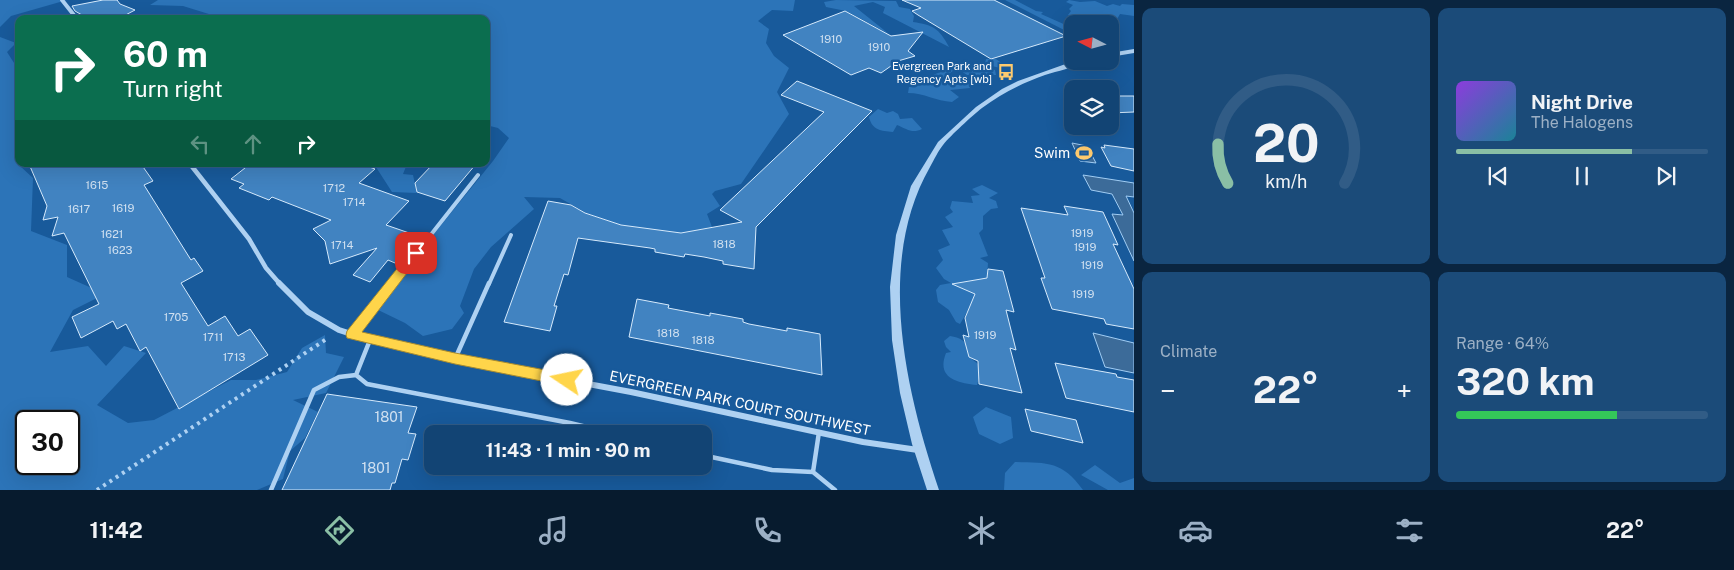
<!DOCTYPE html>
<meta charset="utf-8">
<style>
:root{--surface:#124474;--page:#1b4b79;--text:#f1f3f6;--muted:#9cb0c5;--line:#315c86;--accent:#8abfa5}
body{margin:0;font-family:"Public Sans",sans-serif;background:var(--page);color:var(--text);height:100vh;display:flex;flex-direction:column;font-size:19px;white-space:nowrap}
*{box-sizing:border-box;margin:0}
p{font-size:16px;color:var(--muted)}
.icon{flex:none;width:28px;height:28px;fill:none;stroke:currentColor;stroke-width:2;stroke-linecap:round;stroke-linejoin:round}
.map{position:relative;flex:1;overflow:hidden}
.sheet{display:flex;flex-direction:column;gap:8px;padding:8px;background:#0a2540;width:600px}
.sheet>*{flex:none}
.hud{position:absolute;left:15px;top:15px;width:475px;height:152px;border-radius:10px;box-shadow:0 5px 20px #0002,0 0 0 1px var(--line);background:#0b6e4f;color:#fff;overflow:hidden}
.needle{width:32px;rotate:276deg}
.tools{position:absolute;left:1064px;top:15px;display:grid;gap:10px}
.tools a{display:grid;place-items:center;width:55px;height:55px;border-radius:10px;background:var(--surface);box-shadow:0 5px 20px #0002,0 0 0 1px var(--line);font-size:25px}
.speed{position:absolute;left:15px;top:410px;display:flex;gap:10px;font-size:25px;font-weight:700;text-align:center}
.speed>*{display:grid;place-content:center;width:65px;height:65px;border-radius:50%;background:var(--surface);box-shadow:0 5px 20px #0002,0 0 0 1px var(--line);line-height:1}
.speed .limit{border:2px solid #111;border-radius:8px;background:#fff;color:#111}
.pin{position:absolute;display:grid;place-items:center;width:42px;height:42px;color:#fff;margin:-21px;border-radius:10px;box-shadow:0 2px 8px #0006}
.me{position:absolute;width:55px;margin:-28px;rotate:281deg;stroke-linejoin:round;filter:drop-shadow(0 0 4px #0008)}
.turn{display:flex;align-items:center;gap:18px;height:105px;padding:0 25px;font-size:22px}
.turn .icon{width:65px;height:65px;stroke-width:2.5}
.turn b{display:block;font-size:35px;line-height:42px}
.lanes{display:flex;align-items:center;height:48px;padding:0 25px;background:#0003;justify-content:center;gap:25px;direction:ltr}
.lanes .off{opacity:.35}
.big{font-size:38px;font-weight:700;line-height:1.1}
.sheet .card{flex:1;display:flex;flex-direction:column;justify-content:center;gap:8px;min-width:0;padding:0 18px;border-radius:10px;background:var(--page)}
.sheet .dial{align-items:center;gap:0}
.dial svg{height:130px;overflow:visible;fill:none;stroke:var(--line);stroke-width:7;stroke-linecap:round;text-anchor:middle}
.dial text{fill:var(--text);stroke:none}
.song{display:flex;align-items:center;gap:15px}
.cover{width:60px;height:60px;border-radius:8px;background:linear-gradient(135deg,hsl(270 70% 55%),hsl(190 70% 35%))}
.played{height:5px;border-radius:2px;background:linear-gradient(90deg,var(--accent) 70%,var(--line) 70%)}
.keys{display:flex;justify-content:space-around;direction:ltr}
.heat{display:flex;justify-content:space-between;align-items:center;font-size:28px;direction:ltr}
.charge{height:8px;border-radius:4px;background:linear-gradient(90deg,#34c759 64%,var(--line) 0)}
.sheet .tiles{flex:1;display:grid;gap:8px;grid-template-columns:repeat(2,1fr)}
.trip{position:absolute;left:424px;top:425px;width:288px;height:50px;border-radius:10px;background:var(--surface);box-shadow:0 5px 20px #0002,0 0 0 1px var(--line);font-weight:700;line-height:50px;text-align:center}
.dock{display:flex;height:80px;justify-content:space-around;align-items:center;background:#071b2e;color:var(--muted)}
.dock .icon{width:35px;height:35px}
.dock .on{color:var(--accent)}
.dock b{font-size:22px;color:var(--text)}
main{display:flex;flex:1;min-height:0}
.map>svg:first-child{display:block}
.green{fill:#2c74b8;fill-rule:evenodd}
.water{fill:#3c6b99;stroke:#a1cdf4}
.building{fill:#4183c1;stroke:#d6eafc}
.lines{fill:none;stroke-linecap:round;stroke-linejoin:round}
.path{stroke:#aed1f2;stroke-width:4;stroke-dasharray:3 4.5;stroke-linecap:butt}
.service-far1{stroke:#aed1f2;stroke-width:4}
.service{stroke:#aed1f2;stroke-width:4.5}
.minor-far2{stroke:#aed1f2;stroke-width:4}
.minor-far1{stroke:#aed1f2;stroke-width:4.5}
.minor{stroke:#aed1f2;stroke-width:6}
.tertiary{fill:#aed1f2;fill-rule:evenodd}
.route{fill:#ffd54a;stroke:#a68a30}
.labels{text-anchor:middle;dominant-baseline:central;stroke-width:5;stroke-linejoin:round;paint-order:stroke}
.number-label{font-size:11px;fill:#d0e0f0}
.far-poi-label{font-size:11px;fill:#fff;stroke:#185a9b;text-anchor:end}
.poi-label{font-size:14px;fill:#fff;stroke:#185a9b;text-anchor:end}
.street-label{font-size:14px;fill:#fff;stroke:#185a9b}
.near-number-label{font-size:14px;fill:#d0e0f0}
</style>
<main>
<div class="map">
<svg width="1134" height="490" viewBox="0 0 1134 490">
<rect width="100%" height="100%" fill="#185a9b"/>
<!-- green -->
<path class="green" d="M0 0H67L11 16 0 27Z
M158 0H795L793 11 772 10 758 21 769 29 766 43 774 56 789 68 777 92 789 114 741 184 715 191 712 194 720 206 707 214 712 227 681 233 621 225 586 213 560 198 524 197 534 209 491 247 474 269 460 306 464 313 452 329 423 336 405 323 374 308 493 161 509 138 498 128 486 125V19H225L183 6 150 5Z
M836 0 896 1 899 7 910 9 914 16 913 22C933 25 939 28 949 47L883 13 885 7 873 2 854 6 889 34 846 11 826 7 824 2Z
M1005 0H1015L1036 11 1043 12 1041 14 1068 26 1072 24V34Z
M1069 0 1080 2 1095 1 1107 6 1113 4 1120 6 1122 4 1134 5V16L1120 14 1116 21 1094 19 1093 22C1083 22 1076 22 1068 15L1071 11 1069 9 1073 5 1066 2Z
M0 37 16 43 7 52 16 66H19V164H22L20 166 33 178 31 231 67 245V277L105 294 73 310 50 352 88 346 106 366 124 346 146 353 97 405 128 423 154 420 231 380H256L287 372 302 348 325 335 326 353 344 357 326 393 293 400 318 412 305 438 290 451 283 479 257 490H0ZM26 421H69V464H26Z
M986 59H996L1003 64 1000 68 988 65V68L995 70 996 75H967L957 68 940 80 946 82H968L970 88 950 90 959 97 952 102C936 101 924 93 908 93L909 87 930 84 927 78 942 71 933 65 959 64 963 71 965 67 976 66 978 62 985 64Z
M878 109 887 113 893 111 898 114 900 119 912 118 922 129C912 134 907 129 897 125L893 132C881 131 872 130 869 117Z
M374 164H407L403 174 413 175 417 193 392 192Z
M982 185 998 193 989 198 996 201 998 208 991 209 983 216V229L979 233 988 256 980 258 988 263 987 278 960 324 956 322 949 310 938 302 936 290 940 285 951 283 944 279 936 268 943 260 938 250 950 245 942 230 953 227 945 217 953 212 950 208 952 201 973 203 971 196 980 195 972 189Z
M950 336C964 338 967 344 973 356H968L978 364 979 378 977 385C957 383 936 378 946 353L951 352 946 347 944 341Z
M986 407 1011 417 1013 438 1000 444 979 434 973 417Z
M1015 462C1048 463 1062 461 1083 490H1004L1005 473Z
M1095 465 1120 483 1134 478V490H1108L1081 475Z"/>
<!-- water -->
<path class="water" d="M1072 143 1087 146 1096 163 1080 161Z
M1083 175 1134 183V197L1126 196 1134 213V261L1112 214 1123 215 1112 194 1091 190Z
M1093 333 1134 343V373L1105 367Z"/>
<!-- building -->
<path class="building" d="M103 0H117L120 4 135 10 118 19H89L75 11 72 6Z
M902 0H994L1066 36 991 59 918 15 912 11 921 8Z
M845 11 891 36 923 32 908 51 915 56 898 61 881 73 869 68 851 75 783 35Z
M797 81 872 111 756 227 754 269 723 264V261L704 257 685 254 684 257 655 252V249L650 248 578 238 568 275 564 274 554 306H557L550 331 504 322 548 201 571 205 585 213 621 225 681 233 742 222 720 210 824 112 781 95Z
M1110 96H1134V112L1110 113Z
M1104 145 1134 149V171L1111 166 1101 147 1105 148Z
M29 164H141L153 181 144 185 191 260 194 258 203 271 181 283 208 326 225 316 238 336 250 329 268 355 179 409 146 347 140 351 126 324 117 329 113 321 81 338 72 317 99 304 64 233 52 236 58 217 43 220 47 206Z
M250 164H361L375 169 359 183 409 201 386 225 418 236 395 263 388 260 370 282 353 275 377 248 330 264 325 241 313 229 331 220 272 197 269 200 239 188 244 184 231 179Z
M433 164H476L445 201 417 192 415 183Z
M1064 206 1103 212 1118 245 1113 244 1134 289V329L1106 324 1104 319 1052 309 1041 278H1045L1021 208 1068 215Z
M988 269 1003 271 1014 312 1006 310 1016 350 1010 348 1022 393 979 384 978 361 969 357 963 335 969 337 965 318 975 294 952 284 987 278Z
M637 299 669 305 668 308 710 316V313L743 319V322L749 324 787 331V328L820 334 822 375 629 337Z
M1055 363 1116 374 1117 377 1134 380V412L1066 398Z
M327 394 417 407 408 433 416 434 408 460 402 459 395 483H392L390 490H282Z
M1025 409 1076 420 1083 443 1031 431Z"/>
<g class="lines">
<!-- path -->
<path class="path" d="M97 490 328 338"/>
<!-- service-far1 -->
<path class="service-far1" d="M392 284 478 175
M489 284 511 235"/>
<!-- service -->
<path class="service" d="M352 335 393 283
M370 340 356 375 367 384 570 423 616 434
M455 359 489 283
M702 455 772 470 813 472 819 432
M813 472 835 490
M271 490 314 390 339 377 356 375"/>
<!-- minor-far2 -->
<path class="minor-far2" d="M62 0 77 19"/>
<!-- minor-far1 -->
<path class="minor-far1" d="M190 164 249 239 266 268 280 284"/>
<!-- minor -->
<path class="minor" d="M279 283 308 312 339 330 370 340 455 359 631 392 863 442 918 450"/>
<!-- tertiary -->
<path class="tertiary" d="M1134 49V53L1110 57V53Z
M1074 61H1084C1073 68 1058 71 1045 75 1022 83 1001 94 982 108 972 116 951 135 943 145 938 151 934 160 930 167 875 263 906 392 939 490H927L912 444 900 393 892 340 890 287 896 235 911 186 938 142 976 107 1002 89 1018 81Z"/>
</g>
<!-- route -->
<path class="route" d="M416 249 422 253 420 256 362 332 455 353 567 374 572 376 574 380 572 384 567 386 455 364 347 338 346 335 347 331 412 250Z"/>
<!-- icons -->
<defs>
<g id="bus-bare" transform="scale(1.35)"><path d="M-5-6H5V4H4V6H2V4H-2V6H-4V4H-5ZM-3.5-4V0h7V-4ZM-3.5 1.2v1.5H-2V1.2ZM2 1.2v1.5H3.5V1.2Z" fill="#ffcb6f" stroke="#185a9b" stroke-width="2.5" paint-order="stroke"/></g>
<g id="stadium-bare" transform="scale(1.35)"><path d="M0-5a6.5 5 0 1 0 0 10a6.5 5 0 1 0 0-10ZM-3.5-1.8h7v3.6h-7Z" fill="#ffcb6f" stroke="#185a9b" stroke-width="2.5" paint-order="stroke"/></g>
</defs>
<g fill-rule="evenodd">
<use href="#bus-bare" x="1006" y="72"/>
<use href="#stadium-bare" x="1084" y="153"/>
</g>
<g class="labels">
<!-- number labels -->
<g class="number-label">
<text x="831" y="39">1910</text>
<text x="879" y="47">1910</text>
<text x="97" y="185">1615</text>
<text x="334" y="188">1712</text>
<text x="354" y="202">1714</text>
<text x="123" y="208">1619</text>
<text x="79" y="209">1617</text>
<text x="1082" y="233">1919</text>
<text x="112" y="234">1621</text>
<text x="724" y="244">1818</text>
<text x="342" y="245">1714</text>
<text x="1085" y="247">1919</text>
<text x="120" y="250">1623</text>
<text x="1092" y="265">1919</text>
<text x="1083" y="294">1919</text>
<text x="176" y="317">1705</text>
<text x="668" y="333">1818</text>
<text x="985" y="335">1919</text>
<text x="213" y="337">1711</text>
<text x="703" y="340">1818</text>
<text x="234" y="357">1713</text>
</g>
<!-- far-poi labels -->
<g class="far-poi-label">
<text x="992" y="66">Evergreen Park and<tspan x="992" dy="13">Regency Apts [wb]</tspan></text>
</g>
<!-- poi labels -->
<g class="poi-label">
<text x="1070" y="153">Swim</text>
</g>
<!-- street labels -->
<g class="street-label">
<text transform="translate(740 403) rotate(12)">EVERGREEN PARK COURT SOUTHWEST</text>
</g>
<!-- near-number labels -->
<g class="near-number-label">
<text x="389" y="417">1801</text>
<text x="376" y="468">1801</text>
</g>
</g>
</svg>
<div class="tools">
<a><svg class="needle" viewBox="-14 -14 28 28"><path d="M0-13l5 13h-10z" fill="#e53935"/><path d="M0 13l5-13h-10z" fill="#9cb0c5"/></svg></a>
<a><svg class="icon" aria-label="layers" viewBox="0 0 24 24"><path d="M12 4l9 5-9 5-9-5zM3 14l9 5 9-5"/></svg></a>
</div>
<div class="speed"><div class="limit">30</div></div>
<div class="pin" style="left:416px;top:253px;background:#d93025"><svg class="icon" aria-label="arrive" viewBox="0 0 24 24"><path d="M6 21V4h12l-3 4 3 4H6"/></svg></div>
<svg class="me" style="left:567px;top:380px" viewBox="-20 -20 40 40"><circle r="19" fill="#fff"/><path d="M0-13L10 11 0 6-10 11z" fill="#ffd54a"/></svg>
<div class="trip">11:43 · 1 min · 90 m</div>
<div class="hud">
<div class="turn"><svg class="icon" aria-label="right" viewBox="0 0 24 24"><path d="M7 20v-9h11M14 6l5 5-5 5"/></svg><div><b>60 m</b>Turn right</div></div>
<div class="lanes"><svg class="icon off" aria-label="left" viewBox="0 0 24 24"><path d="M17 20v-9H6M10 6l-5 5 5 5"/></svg><svg class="icon off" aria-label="ahead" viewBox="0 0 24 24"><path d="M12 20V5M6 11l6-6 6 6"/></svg><svg class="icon" aria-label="right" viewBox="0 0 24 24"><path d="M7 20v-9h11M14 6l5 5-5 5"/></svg></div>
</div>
</div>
<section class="sheet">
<div class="tiles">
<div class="card dial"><svg viewBox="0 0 100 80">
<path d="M14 69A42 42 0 1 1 86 69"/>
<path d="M14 69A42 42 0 0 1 8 45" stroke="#8abfa5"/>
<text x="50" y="56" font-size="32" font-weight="700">20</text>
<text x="50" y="72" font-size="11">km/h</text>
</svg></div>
<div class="card">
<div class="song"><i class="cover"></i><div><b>Night Drive</b><p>The Halogens</p></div></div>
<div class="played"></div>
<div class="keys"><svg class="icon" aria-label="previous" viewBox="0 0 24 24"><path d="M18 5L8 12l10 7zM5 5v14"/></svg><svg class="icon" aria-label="pause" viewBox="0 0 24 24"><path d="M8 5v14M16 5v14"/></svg><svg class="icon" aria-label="next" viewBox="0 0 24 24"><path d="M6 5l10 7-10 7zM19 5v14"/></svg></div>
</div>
<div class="card"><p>Climate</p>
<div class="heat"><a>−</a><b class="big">22°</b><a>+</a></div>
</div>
<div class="card"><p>Range · 64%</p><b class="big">320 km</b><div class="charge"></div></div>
</div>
</section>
</main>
<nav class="dock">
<b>11:42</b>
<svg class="icon on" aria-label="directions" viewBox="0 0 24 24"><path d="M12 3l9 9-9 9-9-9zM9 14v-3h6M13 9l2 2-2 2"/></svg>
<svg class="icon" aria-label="music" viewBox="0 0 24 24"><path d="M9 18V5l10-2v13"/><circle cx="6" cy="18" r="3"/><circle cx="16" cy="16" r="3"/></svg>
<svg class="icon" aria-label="phone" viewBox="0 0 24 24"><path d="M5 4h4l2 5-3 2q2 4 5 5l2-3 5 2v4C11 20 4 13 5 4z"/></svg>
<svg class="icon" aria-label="climate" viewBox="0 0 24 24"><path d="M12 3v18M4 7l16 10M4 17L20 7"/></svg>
<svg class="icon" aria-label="car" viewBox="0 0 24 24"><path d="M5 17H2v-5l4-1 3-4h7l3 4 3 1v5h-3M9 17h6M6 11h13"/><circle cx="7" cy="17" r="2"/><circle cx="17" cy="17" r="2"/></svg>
<svg class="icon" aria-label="filters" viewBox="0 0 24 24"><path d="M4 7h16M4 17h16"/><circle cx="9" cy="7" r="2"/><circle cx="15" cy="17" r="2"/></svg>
<b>22°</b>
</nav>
